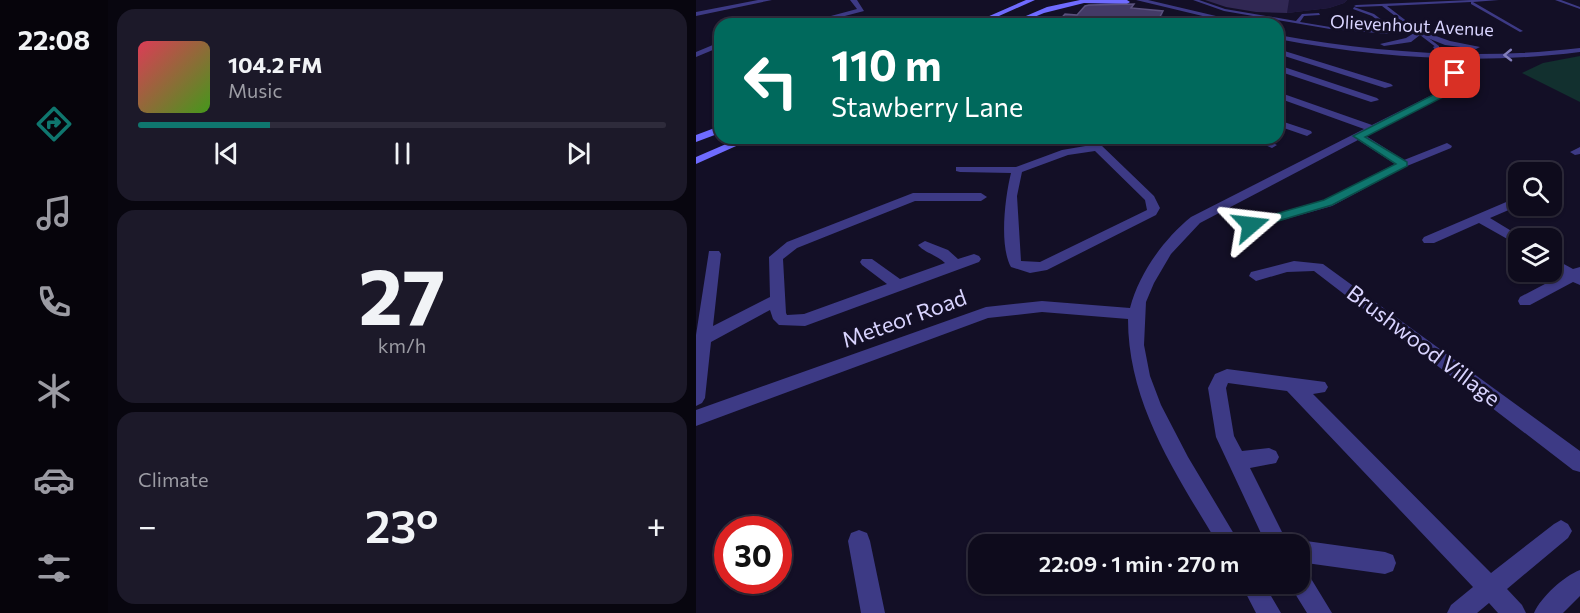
<!DOCTYPE html>
<meta charset="utf-8">
<style>
:root{--surface:#0e0b1c;--page:#1c1929;--text:#f1f3f6;--muted:#9b9ba3;--line:#2e2b3b;--accent:#0f766e}
body{margin:0;font-family:Commissioner,sans-serif;background:var(--page);color:var(--text);height:100vh;display:flex;flex-direction:column;font-size:22px;white-space:nowrap}
*{box-sizing:border-box;margin:0}
p{font-size:20px;color:var(--muted)}
.icon{flex:none;width:33px;height:33px;fill:none;stroke:currentColor;stroke-width:2;stroke-linecap:round;stroke-linejoin:round}
.map{position:relative;flex:1;overflow:hidden}
.panel{display:flex;flex-direction:column;gap:9px;padding:9px;background:#08060f;width:588px}
.panel>*{flex:none}
.guide{position:absolute;left:18px;top:18px;width:570px;height:126px;border-radius:18px;box-shadow:0 2px 4px #0004,0 0 0 2px var(--line);background:#00695c;color:#fff;overflow:hidden}
.fabs{position:absolute;left:812px;top:162px;display:grid;gap:12px}
.fabs a{display:grid;place-items:center;width:54px;height:54px;border-radius:12px;background:var(--surface);box-shadow:0 2px 4px #0004,0 0 0 2px var(--line);font-size:30px}
.speed{position:absolute;left:18px;top:516px;display:flex;gap:12px;font-size:30px;font-weight:700;text-align:center}
.speed>*{display:grid;place-content:center;width:78px;height:78px;border-radius:50%;background:var(--surface);box-shadow:0 2px 4px #0004,0 0 0 2px var(--line);line-height:1}
.speed .limit{border:9px solid #d22;background:#fff;color:#111}
.pin{position:absolute;display:grid;place-items:center;width:51px;height:51px;color:#fff;margin:-26px;border-radius:12px;box-shadow:0 3px 9px #0006}
.me{position:absolute;width:66px;margin:-33px;rotate:73deg;stroke-linejoin:round;filter:drop-shadow(0 0 4px #0008)}
.turn{display:flex;align-items:center;gap:21px;height:126px;padding:0 18px;font-size:27px}
.turn .icon{width:78px;height:78px;stroke-width:2.5}
.turn b{display:block;font-size:42px;line-height:51px}
.big{font-size:45px;font-weight:600;line-height:1.1}
.panel .card{flex:1;display:flex;flex-direction:column;justify-content:center;gap:9px;min-width:0;padding:0 21px;border-radius:18px;background:var(--page)}
.panel .dial{align-items:center;gap:0}
.dial b{font-size:78px;line-height:1}
.song{display:flex;align-items:center;gap:18px}
.cover{width:72px;height:72px;border-radius:9px;background:linear-gradient(135deg,hsl(350 70% 55%),hsl(100 70% 35%))}
.played{height:6px;border-radius:3px;background:linear-gradient(90deg,var(--accent) 25%,var(--line) 25%)}
.keys{display:flex;justify-content:space-around;direction:ltr}
.heat{display:flex;justify-content:space-between;align-items:center;font-size:33px;direction:ltr}
.trip{position:absolute;left:272px;top:534px;width:342px;height:60px;border-radius:18px;background:var(--surface);box-shadow:0 2px 4px #0004,0 0 0 2px var(--line);font-weight:600;line-height:60px;text-align:center}
main{display:flex;flex:1;min-height:0}
.tab-bar{display:flex;flex-direction:column;width:108px;justify-content:space-around;align-items:center;background:#06040b;color:var(--muted)}
.tab-bar .icon{width:42px;height:42px}
.tab-bar .active{color:var(--accent)}
.tab-bar b{font-size:27px;color:var(--text)}
.map>svg:first-child{display:block}
.green{fill:#12302f}
.lines{fill:none;stroke-linecap:round;stroke-linejoin:round}
.service{fill:#3d3a85;fill-rule:evenodd}
.minor{fill:#3d3a85;fill-rule:evenodd}
.tertiary{fill:#3d3a85;fill-rule:evenodd}
.secondary{fill:#6f6bff;fill-rule:evenodd}
.wall{fill:#312854}
.shaded-wall{fill:#1d163a}
.building{fill:#433a66;stroke:#5a527e;stroke-width:1.5}
.oneway{stroke:#837fbc}
.route{fill:#0f766e;stroke:#0a4d48;stroke-width:1.5}
.labels{text-anchor:middle;dominant-baseline:central;stroke-width:6;stroke-linejoin:round;paint-order:stroke}
.far-street-label{font-size:18px;fill:#d9d4ff;stroke:#130f26}
.street-label{font-size:22px;fill:#d9d4ff;stroke:#130f26}
</style>
<main>
<nav class="tab-bar">
<b>22:08</b>
<svg class="icon active" aria-label="directions" viewBox="0 0 24 24"><path d="M12 3l9 9-9 9-9-9zM9 14v-3h6M13 9l2 2-2 2"/></svg>
<svg class="icon" aria-label="music" viewBox="0 0 24 24"><path d="M9 18V5l10-2v13"/><circle cx="6" cy="18" r="3"/><circle cx="16" cy="16" r="3"/></svg>
<svg class="icon" aria-label="phone" viewBox="0 0 24 24"><path d="M5 4h4l2 5-3 2q2 4 5 5l2-3 5 2v4C11 20 4 13 5 4z"/></svg>
<svg class="icon" aria-label="climate" viewBox="0 0 24 24"><path d="M12 3v18M4 7l16 10M4 17L20 7"/></svg>
<svg class="icon" aria-label="car" viewBox="0 0 24 24"><path d="M5 17H2v-5l4-1 3-4h7l3 4 3 1v5h-3M9 17h6M6 11h13"/><circle cx="7" cy="17" r="2"/><circle cx="17" cy="17" r="2"/></svg>
<svg class="icon" aria-label="filters" viewBox="0 0 24 24"><path d="M4 7h16M4 17h16"/><circle cx="9" cy="7" r="2"/><circle cx="15" cy="17" r="2"/></svg>
</nav>
<section class="panel">
<div class="card">
<div class="song"><i class="cover"></i><div><b>104.2 FM</b><p>Music</p></div></div>
<div class="played"></div>
<div class="keys"><svg class="icon" aria-label="previous" viewBox="0 0 24 24"><path d="M18 5L8 12l10 7zM5 5v14"/></svg><svg class="icon" aria-label="pause" viewBox="0 0 24 24"><path d="M8 5v14M16 5v14"/></svg><svg class="icon" aria-label="next" viewBox="0 0 24 24"><path d="M6 5l10 7-10 7zM19 5v14"/></svg></div>
</div>
<div class="card dial"><b>27</b><p>km/h</p></div>
<div class="card"><p>Climate</p>
<div class="heat"><a>−</a><b class="big">23°</b><a>+</a></div>
</div>
</section>
<div class="map">
<svg width="884" height="613" viewBox="0 0 884 613">
<rect width="100%" height="100%" fill="#130f26"/>
<!-- green -->
<path class="green" d="M884 56V102L826 73 847 63Z"/>
<g class="lines">
<!-- service -->
<path class="service" d="M497 0H503L529 9 600 21 606 14 623 13 624 15 608 16 604 22 634 27 696 31 676 16 657 9 658 7 678 14 699 30 700 32 693 34 634 29 528 11Z
M775 0H803L777 2 827 31 824 32 775 4V2L691 6 743 46V48H741L686 6 660 7 658 6 660 5Z
M859 0H865L884 7V9Z"/>
<!-- minor -->
<path class="minor" d="M62 0H76L0 16V12Z
M154 0H161L168 11 118 24H105L161 9Z
M24 42V47L0 57V52Z
M741 45 763 73V83L756 92 670 136 708 160 751 143 756 146 755 148 711 166 636 206 555 229 550 228 549 225 550 222 628 200 699 164 662 140 504 223 475 254 458 283 450 302 448 345 454 376 465 405 492 457 544 544H522C480 474 432 404 432 319L346 312 292 318 0 426V410L290 307 346 301 434 308C443 273 468 239 495 217L668 129 582 98V92L676 125 750 88 755 83V73L737 47Z
M582 49 695 84 697 86 689 88 582 54Z
M582 65 681 98 683 100 675 102 582 71Z
M582 120 615 131 616 133 611 136 582 126Z
M535 138H549L536 145H528V141Z
M553 138H567L581 145 576 148Z
M401 144 405 145 458 196 464 208 460 215 351 270 334 273 315 267C303 246 309 197 315 173L264 172 260 171V167H320L366 150ZM399 151 449 200 451 210 344 262 325 261 321 196 326 172 372 155Z
M884 147V154L879 155 874 152Z
M217 193H285L291 197 285 201H219L101 248 87 259 90 313 91 315 108 314 191 284 166 265 164 262 166 259H176L204 279 249 263C241 255 229 253 222 245L229 241 252 250 262 259 278 254 283 256 285 259 283 262 109 326 83 325 77 319 74 310 15 342 9 398 6 403 0 406V335L13 251H23L25 254 17 326 74 297 73 257 91 242Z
M822 197V206L794 218 827 238H822V245L783 223 738 243H728L726 240 728 237Z
M855 257 877 269 884 267V285L877 282 834 305H824L822 301 824 297 866 275 855 268Z
M598 261 627 264 884 451V472L877 470 618 271 591 272 560 281 553 276 555 272Z
M531 369 629 382 632 387 629 392 617 394 795 573 858 524 865 520 872 524 876 531 872 538 811 589 826 605 830 613H802L793 603 781 613H751L755 605 777 587 591 391 532 383 530 388 538 436 546 451 573 448 580 451 583 457 580 463 554 468 592 544H570L520 437 512 388 519 374Z
M163 530 171 533 174 541 189 613H165L152 541 155 533Z
M603 540 689 552 697 555 700 563 697 571 689 574 603 562V544H595Z
M603 569 611 572 636 613H611L593 584H603Z
M884 570V596L867 613H838C845 597 868 576 884 570Z
M545 584H568L585 613H560Z"/>
<!-- tertiary -->
<path class="tertiary" d="M440 0H452L554 24H540Z
M723 30 754 41 784 47 780 49 749 45 724 35 715 42 688 46 684 44 710 38Z
M582 35C682 53 783 60 884 48V52C783 65 682 58 582 39Z"/>
<!-- secondary -->
<path class="secondary" d="M330 0H339L285 24H275Z
M384 0H431L434 2 431 4 388 3 348 13 321 24H311L351 7Z
M24 126V133L0 142V135Z
M44 138H58L0 164V157Z"/>
</g>
<!-- wall -->
<path class="wall" d="M509 0H651L648 3 633 8 591 13 560 12 530 7Z"/>
<!-- shaded-wall -->
<path class="shaded-wall" d="M593 0H651L648 3 633 8 591 13Z
M467 11 466 24H460Z"/>
<!-- building -->
<path class="building" d="M438 4 435 8 467 11 460 24H360L369 14 381 15 389 6 393 5Z"/>
<!-- one-way arrows -->
<defs><path id="oneway-chevron" d="M-2-3.5L2.5 0L-2 3.5" fill="none" stroke-width="1.6" stroke-linecap="round" stroke-linejoin="round" transform="scale(1.5)"/></defs>
<use class="oneway" href="#oneway-chevron" transform="translate(812 55) rotate(179)"/>
<!-- route -->
<path class="route" d="M756 72H761L764 82 753 94 669 137 711 162V166L636 205 555 229 551 228V222L628 200 700 164 657 136 747 90 755 82Z"/>
<g class="labels">
<!-- far-street labels -->
<g class="far-street-label">
<text transform="translate(716 25) rotate(3)">Olievenhout Avenue</text>
</g>
<!-- street labels -->
<g class="street-label">
<text transform="translate(208 318) rotate(-20)">Meteor Road</text>
<text transform="translate(728 345) rotate(37)">Brushwood Village</text>
</g>
</g>
</svg>
<div class="fabs">
<a><svg class="icon" aria-label="search" viewBox="0 0 24 24"><circle cx="10" cy="10" r="6"/><path d="M15 15l6 6"/></svg></a>
<a><svg class="icon" aria-label="layers" viewBox="0 0 24 24"><path d="M12 4l9 5-9 5-9-5zM3 14l9 5 9-5"/></svg></a>
</div>
<div class="speed"><div class="limit">30</div></div>
<div class="pin" style="left:759px;top:73px;background:#d93025"><svg class="icon" aria-label="arrive" viewBox="0 0 24 24"><path d="M6 21V4h12l-3 4 3 4H6"/></svg></div>
<svg class="me" style="left:555px;top:225px" viewBox="-20 -20 40 40"><path d="M0-17L14 15 0 8-14 15z" fill="#0f766e" stroke="#fff" stroke-width="4"/></svg>
<div class="trip">22:09 · 1 min · 270 m</div>
<div class="guide">
<div class="turn"><svg class="icon" aria-label="left" viewBox="0 0 24 24"><path d="M17 20v-9H6M10 6l-5 5 5 5"/></svg><div><b>110 m</b>Stawberry Lane</div></div>
</div>
</div>
</main>
